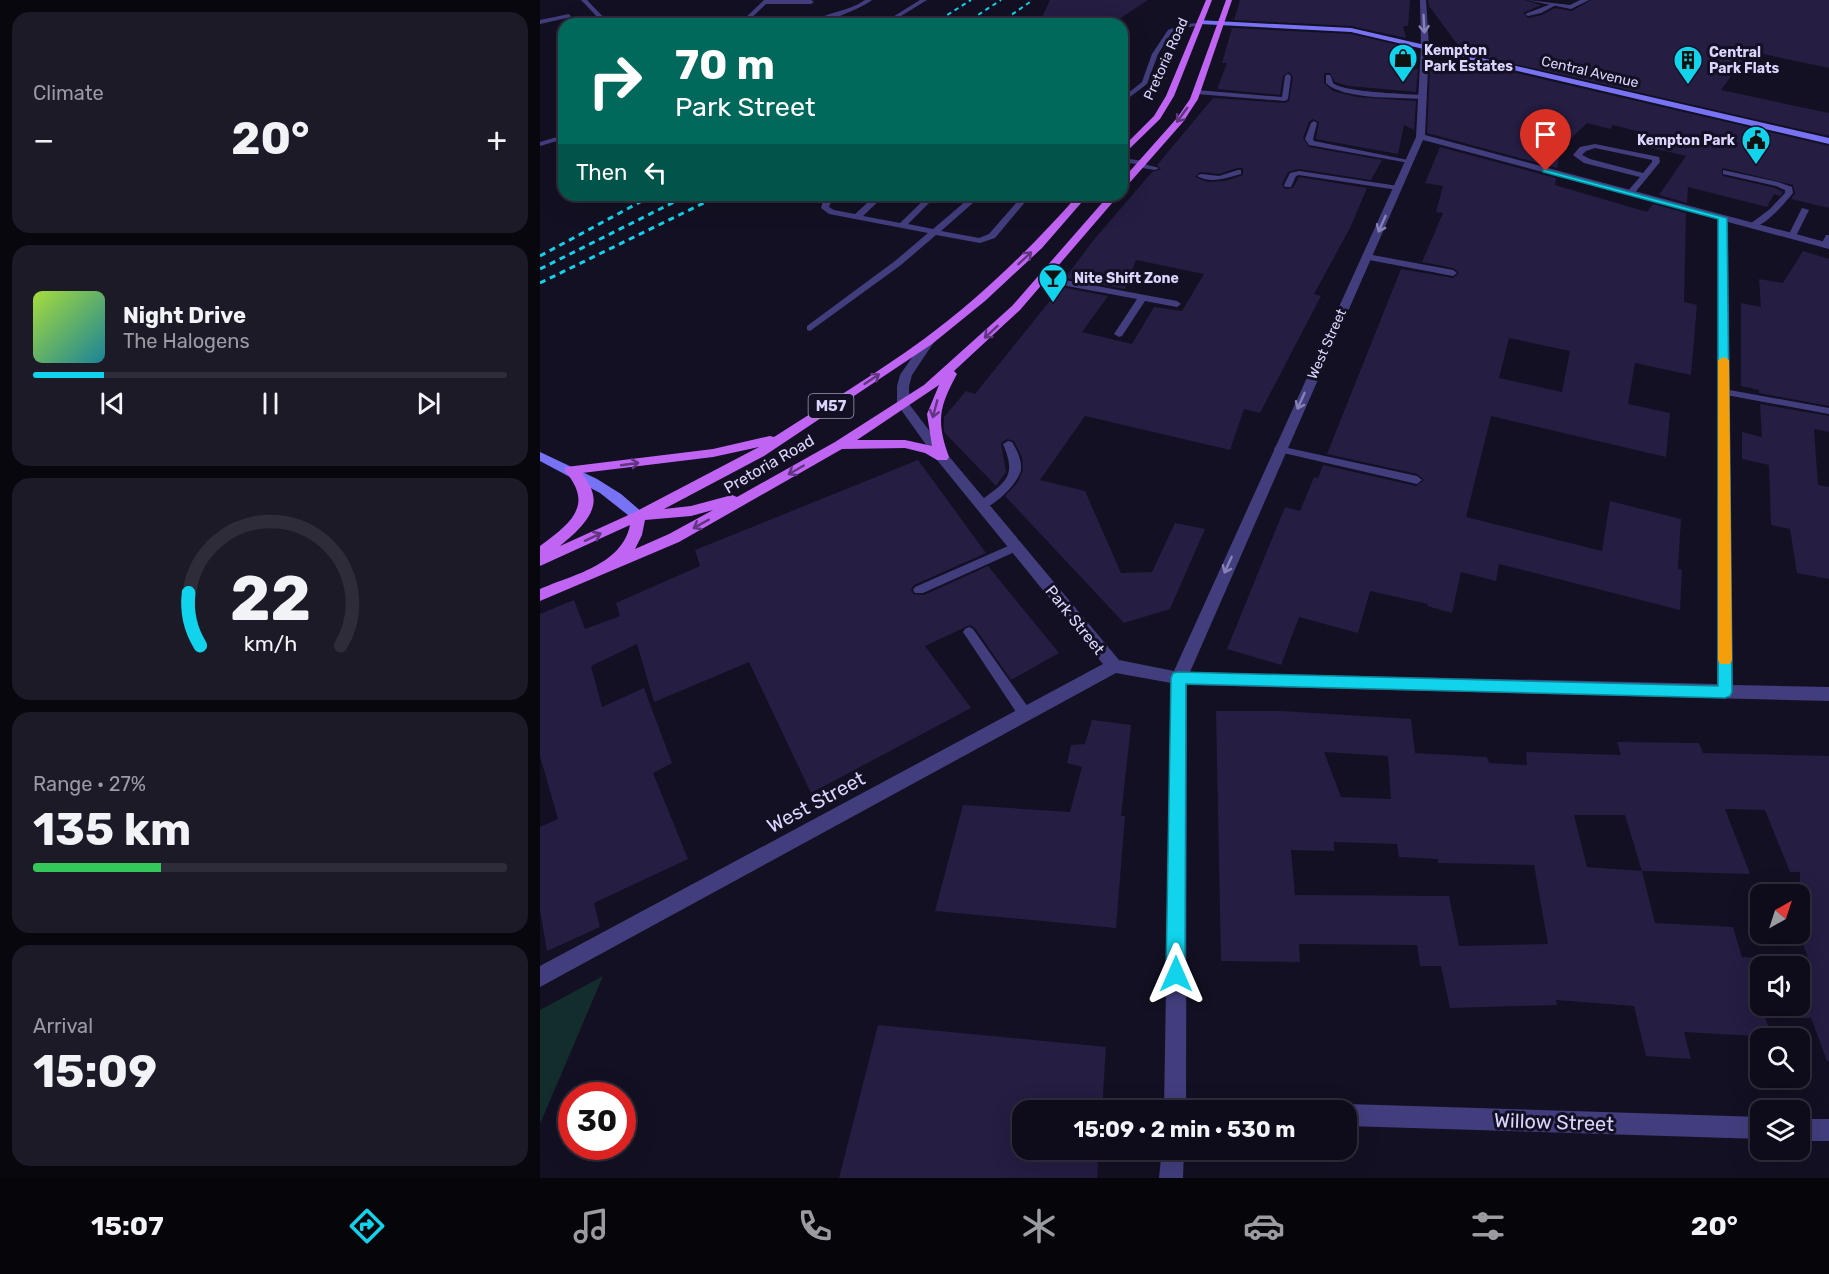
<!DOCTYPE html>
<meta charset="utf-8">
<style>
:root{--surface:#0e0c1a;--page:#1c1a27;--text:#f1f3f6;--muted:#9b9ba2;--line:#2e2c39;--accent:#11d3ec}
body{margin:0;font-family:Rubik,sans-serif;background:var(--page);color:var(--text);height:100vh;display:flex;flex-direction:column;font-size:22px;white-space:nowrap}
*{box-sizing:border-box;margin:0}
p{font-size:20px;color:var(--muted)}
.icon{flex:none;width:33px;height:33px;fill:none;stroke:currentColor;stroke-width:2;stroke-linecap:round;stroke-linejoin:round}
.map{position:relative;flex:1;overflow:hidden}
.drawer{display:flex;flex-direction:column;gap:12px;padding:12px;background:#08070e;width:540px}
.drawer>*{flex:none}
.guide{position:absolute;left:18px;top:18px;width:570px;height:183px;border-radius:18px;box-shadow:0 6px 24px #0002,0 0 0 2px var(--line);background:#00695c;color:#fff;overflow:hidden}
.needle{width:39px;rotate:39deg}
.tools{position:absolute;left:1210px;top:884px;display:grid;gap:12px}
.tools a{display:grid;place-items:center;width:60px;height:60px;border-radius:12px;background:var(--surface);box-shadow:0 6px 24px #0002,0 0 0 2px var(--line);font-size:30px}
.speed{position:absolute;left:18px;top:1082px;display:flex;gap:12px;font-size:30px;font-weight:700;text-align:center}
.speed>*{display:grid;place-content:center;width:78px;height:78px;border-radius:50%;background:var(--surface);box-shadow:0 6px 24px #0002,0 0 0 2px var(--line);line-height:1}
.speed .limit{border:9px solid #d22;background:#fff;color:#111}
.pin{position:absolute;display:grid;place-items:center;width:51px;height:51px;color:#fff;margin:-62px -26px;border-radius:50% 50% 50% 0;rotate:-45deg;box-shadow:0 0 6px #0007}
.pin .icon{rotate:45deg}
.me{position:absolute;width:66px;margin:-33px;rotate:0deg;stroke-linejoin:round;filter:drop-shadow(0 0 4px #0008)}
.turn{display:flex;align-items:center;gap:21px;height:126px;padding:0 18px;font-size:27px}
.turn .icon{width:78px;height:78px;stroke-width:2.5}
.turn b{display:block;font-size:42px;line-height:51px}
.then{display:flex;align-items:center;height:57px;padding:0 18px;background:#0003;gap:12px;font-size:22px}
.big{font-size:45px;font-weight:700;line-height:1.1}
.drawer .widget{flex:1;display:flex;flex-direction:column;justify-content:center;gap:9px;min-width:0;padding:0 21px;border-radius:18px;background:var(--page)}
.drawer .dial{align-items:center;gap:0}
.dial svg{height:156px;overflow:visible;fill:none;stroke:var(--line);stroke-width:7;stroke-linecap:round;text-anchor:middle}
.dial text{fill:var(--text);stroke:none}
.song{display:flex;align-items:center;gap:18px}
.cover{width:72px;height:72px;border-radius:9px;background:linear-gradient(135deg,hsl(80 70% 55%),hsl(190 70% 35%))}
.played{height:6px;border-radius:3px;background:linear-gradient(90deg,var(--accent) 15%,var(--line) 15%)}
.keys{display:flex;justify-content:space-around;direction:ltr}
.heat{display:flex;justify-content:space-between;align-items:center;font-size:33px;direction:ltr}
.charge{height:9px;border-radius:4px;background:linear-gradient(90deg,#34c759 27%,var(--line) 0)}
.trip{position:absolute;left:472px;top:1100px;width:345px;height:60px;border-radius:18px;background:var(--surface);box-shadow:0 6px 24px #0002,0 0 0 2px var(--line);font-weight:700;line-height:60px;text-align:center}
.tabs{display:flex;height:96px;justify-content:space-around;align-items:center;background:#06050a;color:var(--muted)}
.tabs .icon{width:42px;height:42px}
.tabs .current{color:var(--accent)}
.tabs b{font-size:27px;color:var(--text)}
main{display:flex;flex:1;min-height:0}
.map>svg:first-child{display:block}
.green{fill:#132c2c}
.building{fill:#251d42;fill-rule:evenodd}
.lines{fill:none;stroke-linecap:round;stroke-linejoin:round}
.service{fill:#423e7e;fill-rule:evenodd}
.minor{fill:#423e7e;fill-rule:evenodd}
.secondary{fill:#7873f5;fill-rule:evenodd}
.primary{fill:#c064f4;fill-rule:evenodd}
.rail-far1{stroke:#11d3ec;stroke-width:2;stroke-dasharray:4.5 4;stroke-linecap:butt}
.rail{stroke:#11d3ec;stroke-width:3;stroke-dasharray:6 5;stroke-linecap:butt}
.oneway{stroke:#8682b7}
.oneway2{stroke:#613681}
.route{fill:#11d3ec;stroke:#0b8999;stroke-width:1.5}
.slow{fill:#f59e0b}
.labels{text-anchor:middle;dominant-baseline:central;stroke-width:6;stroke-linejoin:round;paint-order:stroke}
.far-poi-label{font-size:14px;font-weight:bold;fill:#dad5fc;stroke:#131023;text-anchor:start}
.far-street-label{font-size:14px;fill:#dad5fc;stroke:#131023}
.shield{fill:#131023;stroke:#9e9abb;stroke-width:1.5}
.shield-label{font-size:15px;font-weight:bold;fill:#dad5fc}
.street-label{font-size:16px;fill:#dad5fc;stroke:#131023}
.near-street-label{font-size:20px;fill:#dad5fc;stroke:#131023}
</style>
<main>
<section class="drawer">
<div class="widget"><p>Climate</p>
<div class="heat"><a>−</a><b class="big">20°</b><a>+</a></div>
</div>
<div class="widget">
<div class="song"><i class="cover"></i><div><b>Night Drive</b><p>The Halogens</p></div></div>
<div class="played"></div>
<div class="keys"><svg class="icon" aria-label="previous" viewBox="0 0 24 24"><path d="M18 5L8 12l10 7zM5 5v14"/></svg><svg class="icon" aria-label="pause" viewBox="0 0 24 24"><path d="M8 5v14M16 5v14"/></svg><svg class="icon" aria-label="next" viewBox="0 0 24 24"><path d="M6 5l10 7-10 7zM19 5v14"/></svg></div>
</div>
<div class="widget dial"><svg viewBox="0 0 100 80">
<path d="M14 69A42 42 0 1 1 86 69"/>
<path d="M14 69A42 42 0 0 1 8 42" stroke="#11d3ec"/>
<text x="50" y="56" font-size="32" font-weight="700">22</text>
<text x="50" y="72" font-size="11">km/h</text>
</svg></div>
<div class="widget"><p>Range · 27%</p><b class="big">135 km</b><div class="charge"></div></div>
<div class="widget"><p>Arrival</p><b class="big">15:09</b></div>
</section>
<div class="map">
<svg width="1289" height="1178" viewBox="0 0 1289 1178">
<rect width="100%" height="100%" fill="#131023"/>
<!-- green -->
<path class="green" d="M63 976 0 1124V1010Z"/>
<!-- building -->
<path class="building" d="M510 0H608L572 24H499Z
M700 0H870L868 26H863L866 38 811 26 694 20Z
M888 0H985L1001 5 983 13 988 18 1002 15 1015 8 1032 11 1051 0H1289V68L1209 51 1181 90 1289 113V136L923 52 889 6Z
M692 28 811 34 867 47 871 70 878 69 876 92 809 86 795 82 790 73H784V83L793 91 817 97 876 101 874 130 864 125 858 154 776 139 779 122 773 119 769 122 763 138 769 147 842 160 831 180 759 169 748 172 742 184 745 189 753 188 759 177 827 188 810 228 774 294 781 296 720 413 704 409 690 450 545 416 500 480 545 491 581 573 612 572 635 523 665 529 630 609 584 623 465 496 478 482 483 470 482 457 474 441 467 439 461 443 466 472 456 486 404 432V417L426 391 435 394 521 287 568 296 542 332 592 344 614 307 642 311 664 274 596 260 585 289 525 278 552 242 612 172 621 169 617 165 673 98 745 103 749 101 753 76 749 72 743 76 740 95 677 89 687 63H682ZM697 168H703V175L685 181 668 182 655 177 660 172 679 174Z
M929 62 1289 146V208L1251 199 1255 193 1253 185 1183 168 1181 170 1183 176 1235 188 1243 192 1240 196 1234 194 1227 207 1148 187 1147 203 1119 195 1146 156 1108 147 1116 136 1073 125 1070 129 1047 123 1013 156 1019 157 1017 168 887 133 890 67Z
M900 147 1016 178 1015 185 1107 212 1113 204 1146 213 1144 302 1157 305 1151 375 1095 363 1088 404 1130 413 1126 457 951 416 926 517 1062 551 1070 501 1141 519 1138 569 1142 570 1140 610 959 564 956 581 921 572 912 613 887 606 888 604 830 591 818 633 759 617 741 665 687 649 745 507 760 511 774 477 778 478 783 465 876 486 884 480 877 474 787 454 861 269 913 278 919 273 913 268 882 262 903 213 896 212 903 186 885 183ZM969 338 1030 351 1022 392 959 378Z
M1263 251 1289 259V406L1219 393V390L1201 386V303L1221 307 1219 279 1243 283Z
M1220 404 1289 416V432L1274 429 1278 485 1289 487V579L1257 573 1250 529 1231 525 1229 465 1202 459V432L1222 437Z
M378 460 446 553 374 585 371 589 373 594 384 595 448 566 519 653 471 680 435 628 430 625 385 646 431 708 271 793 209 662 114 702 97 644 51 666 62 707 104 688 132 763 113 773 148 859 54 903 60 927 7 951 0 910V827L18 819 0 756V614L34 600 45 629 80 616 76 603 160 566 155 550Z
M676 711H741L871 719 875 753 947 757 949 763 987 765 986 752 1081 755 1077 742 1159 743 1163 753 1289 756V1061H1287L1271 1018H1260V960H1269L1260 936V872H1250L1225 810 1185 809 1210 874 1102 871 1115 923 1193 927 1202 957 1221 958V1005L1232 1037 1144 1032 1151 1059 1106 1056 1094 1006 1016 1000 1017 1005 910 1008 901 966H880L877 945 759 944 760 962 681 961ZM784 752 848 756 851 799 801 797ZM1034 815H1085L1102 871 1047 867ZM794 842 857 844 859 857 898 859V863L994 865 1008 944 919 946 909 896 755 895 751 850 794 851Z
M552 720 591 725 581 816H585L576 928 395 911 423 805 530 812 542 767 527 763 531 745 545 744Z
M338 1025 566 1047 562 1110H483V1149H559L557 1178H299Z"/>
<g class="lines">
<!-- service -->
<path class="service" d="M41 0H47L70 24H64Z
M224 0H271L274 2 271 4H226L205 24H199Z
M325 0H332C321 9 282 24 268 24 285 12 308 12 325 0Z
M380 0H387L348 24 343 23Z
M1011 4 1016 5 1001 13 988 16 985 14Z
M29 14 31 17 0 24V20Z
M661 23V25L644 28 632 32 618 54 607 84 582 103V98L602 82 612 54 628 30 643 24Z
M748 74 751 76 748 99 745 101 656 94 653 92 656 90 742 97 745 76Z
M786 75H790C791 76 793 82 793 83 801 92 867 94 882 95L885 97 882 99C858 97 803 100 786 83Z
M774 121 777 123 773 139 774 141 873 161 869 163 769 145 765 139 771 123Z
M24 135V139L0 146V142Z
M1055 144 1119 157 1120 162 1093 195H1087L1086 193 1100 177 1044 163 1033 155 1040 147ZM1055 148 1112 160V162L1103 173 1050 159 1042 155 1046 151Z
M582 158 604 161V164L619 168 615 170 596 167V164L582 162Z
M698 170H701V174C686 178 671 184 657 176L661 174 679 176Z
M1183 170 1238 182 1252 187 1253 193C1244 204 1224 228 1210 228V224L1230 209 1245 193V190L1236 186 1183 174Z
M759 171 858 186 862 188 858 190 759 175 756 176 751 187H745L744 185 750 173Z
M290 195H299L290 204 289 207 294 210 315 214 336 195H345L323 216 360 223 389 195H397L368 224 393 229 433 195H442L401 231 439 238 449 234 483 195H491L455 238 440 243 396 235 361 265 270 331 267 330V326L355 261 388 233 289 214 281 208 283 201Z
M1262 208 1269 210 1255 238H1249L1248 236Z
M1286 235H1289V245L1285 247 1281 245Z
M827 254 913 270 917 273 913 276 824 259 823 257Z
M503 276 637 301 641 304 637 307 605 301 582 336 579 337 574 334 597 299 500 281V277Z
M1184 389 1289 408V414L1181 394 1179 392Z
M468 441 472 442C476 449 482 459 481 469 480 482 451 511 438 509L436 506 438 503C464 482 478 479 463 444Z
M739 446 877 476 882 480 877 484 735 451 734 449 735 447Z
M475 543 481 547 479 550 383 593H375L373 590 375 587Z
M429 627 433 629 490 710 492 714 490 718 485 720 480 718 425 635 423 632 425 629Z"/>
<!-- minor -->
<path class="minor" d="M880 0H886L889 47 885 135 1289 243V249L1188 222 1193 685 1289 687V701L647 685 646 1110H624L631 683 576 673 0 987V966L563 664 397 460 357 404V386L360 375 384 340H392L394 342 372 375 369 386V404L407 454 579 660 634 671 876 137 881 47ZM883 140 1178 219 1177 684 650 672Z
M987 0 1030 5 1040 0H1049L1031 9Z
M807 1104 1221 1117V1139L807 1126V1110H798Z
M1260 1119H1289V1141H1260Z
M622 1149H644L643 1178H619Z"/>
<!-- secondary -->
<path class="secondary" d="M657 20 811 28 1289 138V144L811 32 660 24Z
M0 452 57 479 81 494 103 513 105 516 103 519H93L60 493 0 461Z"/>
<!-- primary -->
<path class="primary" d="M666 0H672L634 96 620 119 582 156V148L614 116 626 96Z
M686 0H692L658 99 643 122 585 188 582 189V180L637 118 650 99Z
M538 195H548L502 248 445 301 392 344 224 456 124 509 151 506 192 495 197 497 295 442 384 385 472 306 569 195H579L480 310 414 371 417 374C399 407 396 421 409 457L407 460H397L385 453 365 448 302 449 139 542 0 601V589C32 575 82 565 90 525L0 566V546C31 523 55 505 24 470L26 467 173 449 230 436 234 437C284 405 336 374 384 339 441 297 491 248 538 195ZM399 385 387 414 392 446 365 440H317ZM219 447 93 513 20 546C33 535 58 515 53 495 52 487 46 480 42 473L173 457ZM173 510 129 534 95 549 102 535 105 520 151 516Z"/>
<!-- rail-far1 -->
<path class="rail-far1" d="M393 24 431 0
M424 24 461 0
M458 24 493 0"/>
<!-- rail -->
<path class="rail" d="M0 256 113 195
M0 269 148 195
M0 283 180 195"/>
</g>
<!-- one-way arrows -->
<defs><path id="oneway-shaft" d="M-6 0H5M1.5-3L5.5 0L1.5 3" fill="none" stroke-width="1.6" stroke-linecap="round" stroke-linejoin="round" transform="scale(1.5)"/></defs>
<g class="oneway">
<use href="#oneway-shaft" transform="translate(884 24) rotate(87)"/>
<use href="#oneway-shaft" transform="translate(842 224) rotate(114)"/>
<use href="#oneway-shaft" transform="translate(761 401) rotate(114)"/>
<use href="#oneway-shaft" transform="translate(688 565) rotate(114)"/>
</g>
<g class="oneway2">
<use href="#oneway-shaft" transform="translate(642 115) rotate(126)"/>
<use href="#oneway-shaft" transform="translate(485 258) rotate(-43)"/>
<use href="#oneway-shaft" transform="translate(451 332) rotate(137)"/>
<use href="#oneway-shaft" transform="translate(332 379) rotate(-34)"/>
<use href="#oneway-shaft" transform="translate(395 409) rotate(105)"/>
<use href="#oneway-shaft" transform="translate(90 464) rotate(-8)"/>
<use href="#oneway-shaft" transform="translate(256 470) rotate(150)"/>
<use href="#oneway-shaft" transform="translate(161 524) rotate(151)"/>
<use href="#oneway-shaft" transform="translate(53 537) rotate(-25)"/>
</g>
<!-- route -->
<path class="route" d="M1003 169 1187 218 1192 692 1190 696 1185 698 646 684 645 974 642 980 636 983 629 980 626 974 631 678 633 673 639 672 1178 686V219L1003 172Z"/>
<!-- slow -->
<path class="slow" d="M1184 357 1189 360 1192 660 1190 664H1180L1178 660V360Z"/>
<!-- icons -->
<defs>
<g id="shop-pin" transform="scale(1.5)"><path d="M0 17L-7.5 6A9.5 9.5 0 1 1 7.5 6Z" fill="#11d3ec" stroke="#131023"/><path d="M-5-2.5h2.3a2.7 3.5 0 0 1 5.4 0H5L5.5 6h-11ZM-1.5-2.5h3a1.5 2.3 0 0 0-3 0Z" fill="#111"/></g>
<g id="building-pin" transform="scale(1.5)"><path d="M0 17L-7.5 6A9.5 9.5 0 1 1 7.5 6Z" fill="#11d3ec" stroke="#131023"/><path d="M-4-6H4V6H1V3H-1V6H-4ZM-2.5-4.3h1.7v1.8h-1.7ZM.8-4.3h1.7v1.8H.8ZM-2.5-1h1.7V.8h-1.7ZM.8-1h1.7V.8H.8Z" fill="#111"/></g>
<g id="civic-pin" transform="scale(1.5)"><path d="M0 17L-7.5 6A9.5 9.5 0 1 1 7.5 6Z" fill="#11d3ec" stroke="#131023"/><path d="M-.6-6.5H3V-4.5H.6V-3L4-1V1h2V6H-6V1h2V-1L-.6-3ZM-1.2 2.5V6h2.4V2.5Z" fill="#111"/></g>
<g id="bar-pin" transform="scale(1.5)"><path d="M0 17L-7.5 6A9.5 9.5 0 1 1 7.5 6Z" fill="#11d3ec" stroke="#131023"/><path d="M-6-5H6L.8 .8V4.5H3.5V6h-7V4.5H-.8V.8Z" fill="#111"/></g>
</defs>
<g fill-rule="evenodd">
<use href="#shop-pin" x="863" y="58"/>
<use href="#building-pin" x="1148" y="60"/>
<use href="#civic-pin" x="1216" y="140"/>
<use href="#bar-pin" x="513" y="278"/>
</g>
<g class="labels">
<!-- far-poi labels -->
<g class="far-poi-label">
<text x="884" y="50">Kempton<tspan x="884" dy="16">Park Estates</tspan></text>
<text x="1169" y="52">Central<tspan x="1169" dy="16">Park Flats</tspan></text>
<text x="1195" y="140" text-anchor="end">Kempton Park</text>
<text x="534" y="278">Nite Shift Zone</text>
</g>
<!-- far-street labels -->
<g class="far-street-label">
<text transform="translate(626 59) rotate(-66)">Pretoria Road</text>
<text transform="translate(1050 72) rotate(13)">Central Avenue</text>
<text transform="translate(787 344) rotate(-66)">West Street</text>
</g>
<!-- shield labels -->
<rect class="shield" x="268.5" y="394" width="45" height="24" rx="4.5"/>
<g class="shield-label">
<text x="291" y="406">M57</text>
</g>
<!-- street labels -->
<g class="street-label">
<text transform="translate(229 464) rotate(-30)">Pretoria Road</text>
<text transform="translate(535 620) rotate(51)">Park Street</text>
</g>
<!-- near-street labels -->
<g class="near-street-label">
<text transform="translate(276 802) rotate(-28)">West Street</text>
<text transform="translate(1014 1122) rotate(2)">Willow Street</text>
</g>
</g>
</svg>
<div class="tools">
<a><svg class="needle" viewBox="-14 -14 28 28"><path d="M0-13l5 13h-10z" fill="#e53935"/><path d="M0 13l5-13h-10z" fill="#9b9ba2"/></svg></a>
<a><svg class="icon" aria-label="sound" viewBox="0 0 24 24"><path d="M4 9h4l5-4v14l-5-4H4zM17 9q2 3 0 6"/></svg></a>
<a><svg class="icon" aria-label="search" viewBox="0 0 24 24"><circle cx="10" cy="10" r="6"/><path d="M15 15l6 6"/></svg></a>
<a><svg class="icon" aria-label="layers" viewBox="0 0 24 24"><path d="M12 4l9 5-9 5-9-5zM3 14l9 5 9-5"/></svg></a>
</div>
<div class="speed"><div class="limit">30</div></div>
<div class="pin" style="left:1006px;top:171px;background:#d93025"><svg class="icon" aria-label="arrive" viewBox="0 0 24 24"><path d="M6 21V4h12l-3 4 3 4H6"/></svg></div>
<svg class="me" style="left:636px;top:974px" viewBox="-20 -20 40 40"><path d="M0-17L14 15 0 8-14 15z" fill="#11d3ec" stroke="#fff" stroke-width="4"/></svg>
<div class="trip">15:09 · 2 min · 530 m</div>
<div class="guide">
<div class="turn"><svg class="icon" aria-label="right" viewBox="0 0 24 24"><path d="M7 20v-9h11M14 6l5 5-5 5"/></svg><div><b>70 m</b>Park Street</div></div>
<div class="then">Then<svg class="icon" aria-label="left" viewBox="0 0 24 24"><path d="M17 20v-9H6M10 6l-5 5 5 5"/></svg></div>
</div>
</div>
</main>
<nav class="tabs">
<b>15:07</b>
<svg class="icon current" aria-label="directions" viewBox="0 0 24 24"><path d="M12 3l9 9-9 9-9-9zM9 14v-3h6M13 9l2 2-2 2"/></svg>
<svg class="icon" aria-label="music" viewBox="0 0 24 24"><path d="M9 18V5l10-2v13"/><circle cx="6" cy="18" r="3"/><circle cx="16" cy="16" r="3"/></svg>
<svg class="icon" aria-label="phone" viewBox="0 0 24 24"><path d="M5 4h4l2 5-3 2q2 4 5 5l2-3 5 2v4C11 20 4 13 5 4z"/></svg>
<svg class="icon" aria-label="climate" viewBox="0 0 24 24"><path d="M12 3v18M4 7l16 10M4 17L20 7"/></svg>
<svg class="icon" aria-label="car" viewBox="0 0 24 24"><path d="M5 17H2v-5l4-1 3-4h7l3 4 3 1v5h-3M9 17h6M6 11h13"/><circle cx="7" cy="17" r="2"/><circle cx="17" cy="17" r="2"/></svg>
<svg class="icon" aria-label="filters" viewBox="0 0 24 24"><path d="M4 7h16M4 17h16"/><circle cx="9" cy="7" r="2"/><circle cx="15" cy="17" r="2"/></svg>
<b>20°</b>
</nav>
